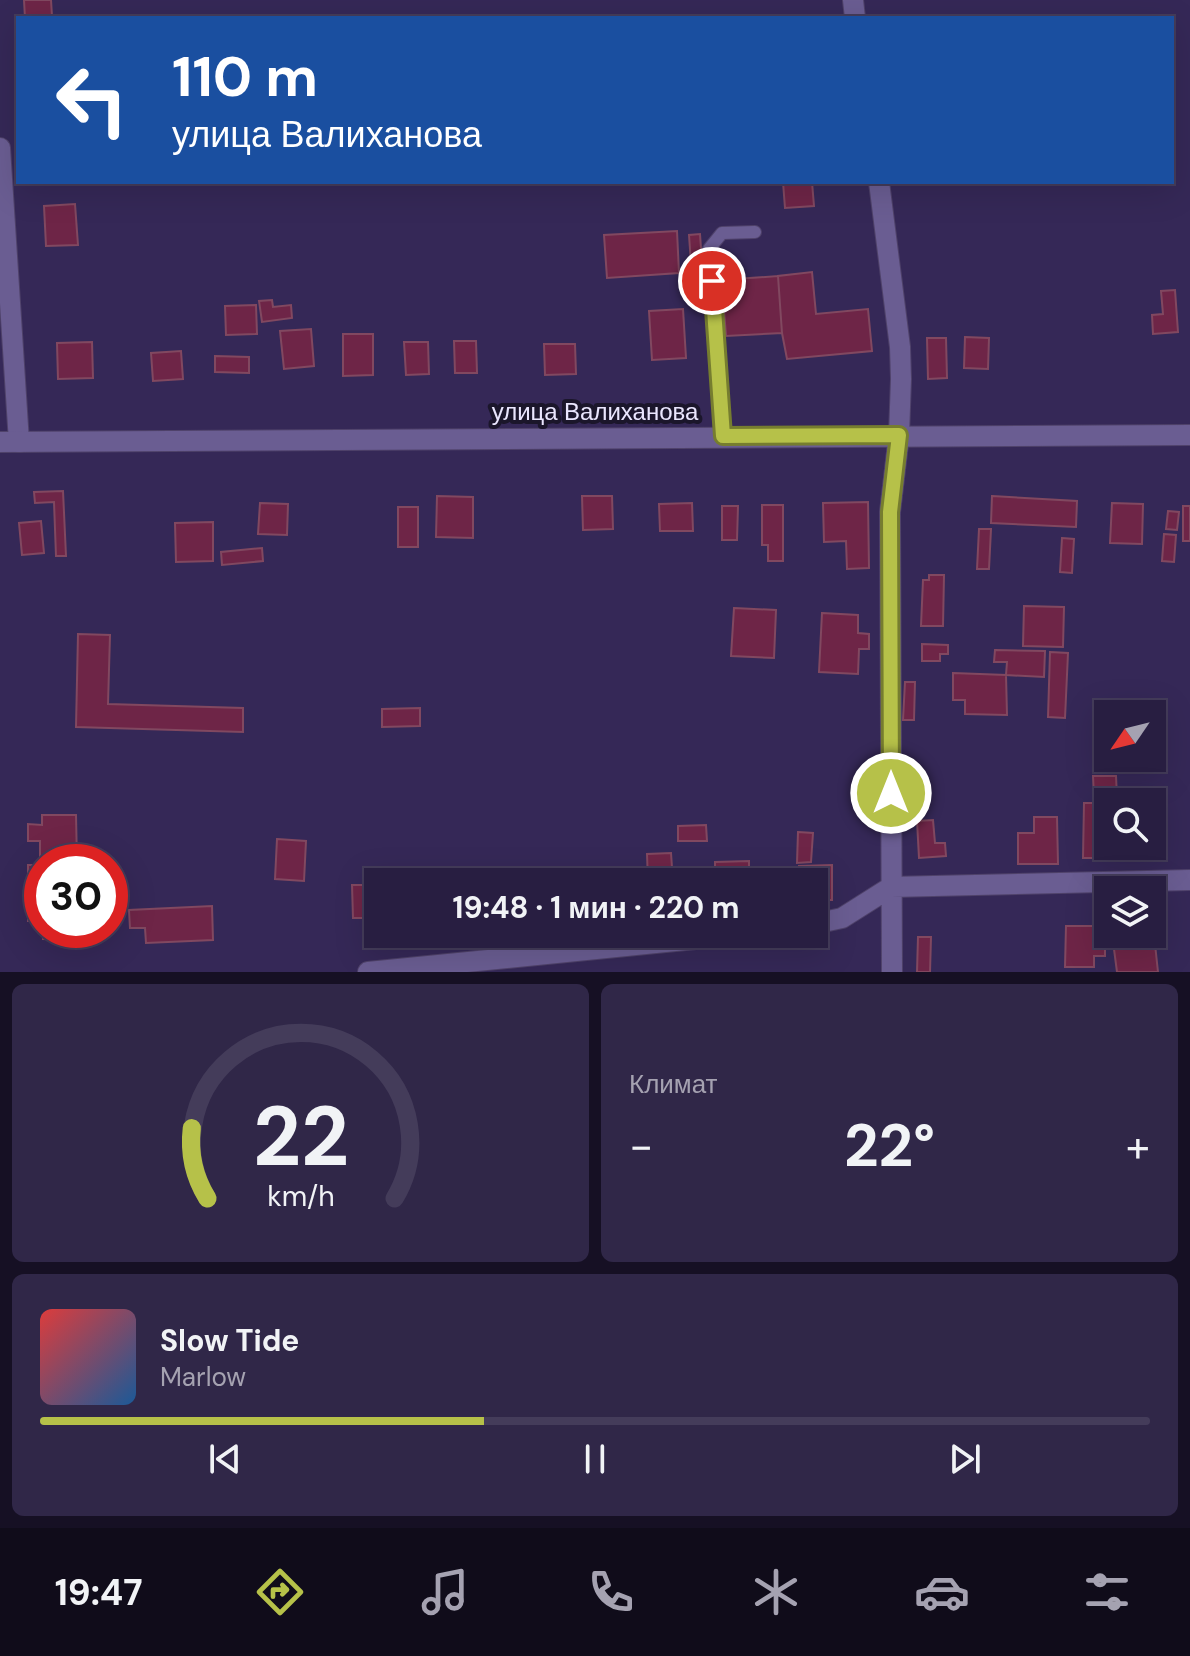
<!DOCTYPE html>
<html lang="ru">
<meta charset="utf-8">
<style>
:root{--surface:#281e41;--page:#302748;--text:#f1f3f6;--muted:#a5a2b1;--line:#443c5a;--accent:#b6c149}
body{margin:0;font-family:"DM Sans",sans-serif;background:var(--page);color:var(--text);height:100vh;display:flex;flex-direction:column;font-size:30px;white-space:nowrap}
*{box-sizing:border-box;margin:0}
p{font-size:26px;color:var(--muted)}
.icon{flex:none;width:44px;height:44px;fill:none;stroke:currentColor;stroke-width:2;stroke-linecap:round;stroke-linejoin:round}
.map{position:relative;height:972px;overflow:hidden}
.panel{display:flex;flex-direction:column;gap:12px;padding:12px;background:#161024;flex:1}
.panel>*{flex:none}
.banner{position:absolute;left:16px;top:16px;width:1158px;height:168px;border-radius:0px;box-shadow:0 8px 32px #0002,0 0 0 2px var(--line);background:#1a4fa0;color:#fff;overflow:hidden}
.needle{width:52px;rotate:235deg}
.buttons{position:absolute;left:1094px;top:700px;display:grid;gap:16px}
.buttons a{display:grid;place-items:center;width:72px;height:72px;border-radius:0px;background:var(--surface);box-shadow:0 8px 32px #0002,0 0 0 2px var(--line);font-size:40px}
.speed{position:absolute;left:24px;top:844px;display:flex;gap:16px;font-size:40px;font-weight:700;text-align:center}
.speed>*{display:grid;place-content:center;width:104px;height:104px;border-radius:50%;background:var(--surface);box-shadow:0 8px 32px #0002,0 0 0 2px var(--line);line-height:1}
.speed .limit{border:12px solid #d22;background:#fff;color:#111}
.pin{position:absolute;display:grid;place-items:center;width:68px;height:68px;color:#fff;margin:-34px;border:4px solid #fff;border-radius:50%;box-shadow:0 2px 8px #0007}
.me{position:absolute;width:88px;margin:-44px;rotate:0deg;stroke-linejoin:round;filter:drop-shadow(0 0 6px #0008)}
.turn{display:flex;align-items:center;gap:28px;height:168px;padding:0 24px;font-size:36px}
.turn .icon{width:104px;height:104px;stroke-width:2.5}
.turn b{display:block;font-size:56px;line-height:68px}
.big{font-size:60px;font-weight:700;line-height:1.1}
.panel .widget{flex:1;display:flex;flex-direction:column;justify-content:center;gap:12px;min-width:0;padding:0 28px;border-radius:12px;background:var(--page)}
.panel .dial{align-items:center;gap:0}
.dial svg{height:208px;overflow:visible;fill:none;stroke:var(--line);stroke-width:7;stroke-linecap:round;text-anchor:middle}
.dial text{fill:var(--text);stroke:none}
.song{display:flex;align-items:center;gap:24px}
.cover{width:96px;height:96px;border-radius:12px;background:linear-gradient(135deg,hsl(0 70% 55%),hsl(210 70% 35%))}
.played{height:8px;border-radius:4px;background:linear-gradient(90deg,var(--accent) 40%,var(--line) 40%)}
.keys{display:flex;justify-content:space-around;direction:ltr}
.heat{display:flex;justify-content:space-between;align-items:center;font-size:44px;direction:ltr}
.panel .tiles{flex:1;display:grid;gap:12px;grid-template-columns:1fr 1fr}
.widget:last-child{grid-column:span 2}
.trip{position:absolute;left:364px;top:868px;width:464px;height:80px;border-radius:0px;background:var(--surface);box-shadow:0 8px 32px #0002,0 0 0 2px var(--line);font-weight:700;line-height:80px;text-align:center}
.tabs{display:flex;height:128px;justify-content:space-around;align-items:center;background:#100c1a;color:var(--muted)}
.tabs .icon{width:56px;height:56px}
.tabs .on{color:var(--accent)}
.tabs b{font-size:36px;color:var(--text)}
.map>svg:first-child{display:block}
.building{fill:#6e2547;stroke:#814860;stroke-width:2}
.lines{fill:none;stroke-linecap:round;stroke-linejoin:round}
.lane-casing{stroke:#4f426a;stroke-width:14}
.street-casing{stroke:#4f426a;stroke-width:22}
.secondary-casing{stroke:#4f426a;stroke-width:22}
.lane{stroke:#6a5d92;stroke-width:12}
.street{stroke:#6a5d92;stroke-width:20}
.secondary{stroke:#6a5d92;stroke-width:20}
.route-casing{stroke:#767d2f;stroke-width:20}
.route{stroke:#b6c149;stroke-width:14}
.labels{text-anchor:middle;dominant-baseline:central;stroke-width:8;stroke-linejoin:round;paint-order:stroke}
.street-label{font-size:24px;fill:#eae6fe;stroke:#1b162b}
</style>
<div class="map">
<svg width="1190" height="972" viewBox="0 0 1190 972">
<rect width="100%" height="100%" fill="#352857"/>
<!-- building -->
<path class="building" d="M24 0H51L52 16 25 18Z
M783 182H812L814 206 785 208Z
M75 204 78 245 46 246 44 206Z
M677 231 679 273 607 278 604 235Z
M700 234 705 306 694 307 689 235Z
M812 272 816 314 868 309 872 351 787 359 782 333 778 276Z
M778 276 782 333 726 336 723 297 738 296 736 279Z
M1175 290 1178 332 1153 334 1152 315 1163 314 1161 291Z
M272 300 273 307 291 305 292 318 262 322 259 301Z
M256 305 257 334 226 335 225 306Z
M683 309 686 358 652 360 649 311Z
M311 329 314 366 284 369 280 331Z
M343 334H373V375L343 376Z
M965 337 989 338 988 369 964 368Z
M927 338H946L947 378 928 379Z
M454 341H476L477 373H455Z
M92 342 93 378 58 379 57 343Z
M404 342H428L429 374 406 375Z
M544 344H575L576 374 545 375Z
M181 351 183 379 153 381 151 353Z
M215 356 249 357V373L215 372Z
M63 491 66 556H56L54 502 35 503 34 492Z
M437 496 473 497V538L436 537Z
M582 496H612L613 529 583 530Z
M992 496 1077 501 1076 527 991 523Z
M868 502 869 568 847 569 846 541 824 542 823 503Z
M260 503 288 504 287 535 258 534Z
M692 503 693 531H660L659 504Z
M1112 503 1143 504 1142 544 1110 543Z
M762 505H783V561H768V545H762Z
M722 506H738L737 540H722Z
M1183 506H1190V541H1183Z
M398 507H418V547H398Z
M1168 511 1179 512 1177 530 1166 529Z
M41 521 44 553 22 555 19 523Z
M213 522V561L176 562 175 523Z
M979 529H991L989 569H977Z
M1164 534 1176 535 1174 562 1162 561Z
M1062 538 1074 539 1072 573 1060 572Z
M262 548 263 561 222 565 221 552Z
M929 575H944L943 626H921L923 580H929Z
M1024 606 1064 607 1063 647 1023 646Z
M734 608 776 610 774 658 731 656Z
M822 613 858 615V633L869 634V649H859L858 674 819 672Z
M78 634 110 635 108 704 243 708V732L76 727Z
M922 644 948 645V654H940V661H922Z
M995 650 1045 651 1044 677 1006 675 1007 662H994Z
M1050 652 1068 653 1065 718 1048 717Z
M953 673 1006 675 1007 715 965 714V700H953Z
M905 682H915L914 720H903Z
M420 708V726L382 727V709Z
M1093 776H1116L1117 797 1094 798Z
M1132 789H1142L1143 802H1133Z
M1084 803H1098L1097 858H1083Z
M42 815H76L77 862H42V921H28V865H40V841H28V824L42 825Z
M1034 817H1057L1058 864H1018V833H1034Z
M933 820 935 843H945L946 856 919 858 917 821Z
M706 825 707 841H678V826Z
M798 832 813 833 811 862 797 863Z
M277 839 306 841 304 881 275 879Z
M671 853 673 882H648L647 854Z
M749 861V882H715V862Z
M832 865V900H814V882H799V866Z
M600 872V882H574V873Z
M456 876V882H433L432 878Z
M352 885H378V918H353Z
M212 906 213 940 146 943 145 928H130L129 910Z
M1152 916 1158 972H1117L1112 934H1152Z
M1066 926H1094V941H1105V956H1094V967H1065Z
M43 930H77V940L43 939Z
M918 937H931L930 972H917Z"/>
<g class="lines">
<!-- lane casing -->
<g class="lane-casing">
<path id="lane" d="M723 436 709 249 722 233 755 232"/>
</g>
<!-- street casing -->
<g class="street-casing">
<path id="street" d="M853 0 855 18
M0 148 19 442
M879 182 900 347 901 379 899 435 890 512 892 972
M814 924 842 918 891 887 1190 880
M368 972 745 934"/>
</g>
<!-- secondary casing -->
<g class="secondary-casing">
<path id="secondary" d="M0 442 1190 435"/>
</g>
<!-- lane -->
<use href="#lane" class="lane"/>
<!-- street -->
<use href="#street" class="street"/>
<!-- secondary -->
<use href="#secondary" class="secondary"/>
</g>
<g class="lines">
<!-- route casing -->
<g class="route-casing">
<path id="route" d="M712 281 723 436 899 435 890 512 891 793"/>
</g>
<!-- route -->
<use href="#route" class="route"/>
</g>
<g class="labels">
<!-- street labels -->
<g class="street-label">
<text x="595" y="411">улица Валиханова</text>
</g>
</g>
</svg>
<div class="buttons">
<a><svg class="needle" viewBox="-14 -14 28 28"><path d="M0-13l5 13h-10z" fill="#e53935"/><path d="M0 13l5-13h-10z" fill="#a5a2b1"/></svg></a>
<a><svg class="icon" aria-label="search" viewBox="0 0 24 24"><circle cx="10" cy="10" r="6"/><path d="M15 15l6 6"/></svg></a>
<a><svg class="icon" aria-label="layers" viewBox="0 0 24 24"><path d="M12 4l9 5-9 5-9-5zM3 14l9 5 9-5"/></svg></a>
</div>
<div class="speed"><div class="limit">30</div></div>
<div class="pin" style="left:712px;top:281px;background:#d93025"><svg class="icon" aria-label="arrive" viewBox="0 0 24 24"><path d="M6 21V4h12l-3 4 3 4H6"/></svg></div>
<svg class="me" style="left:891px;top:793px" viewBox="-20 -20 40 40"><circle r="17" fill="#b6c149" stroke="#fff" stroke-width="3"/><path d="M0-11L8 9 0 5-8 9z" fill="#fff"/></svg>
<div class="trip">19:48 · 1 мин · 220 m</div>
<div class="banner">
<div class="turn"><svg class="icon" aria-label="left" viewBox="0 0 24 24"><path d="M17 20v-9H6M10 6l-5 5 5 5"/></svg><div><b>110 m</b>улица Валиханова</div></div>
</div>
</div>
<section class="panel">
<div class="tiles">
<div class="widget dial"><svg viewBox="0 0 100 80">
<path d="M14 69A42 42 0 1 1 86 69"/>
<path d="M14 69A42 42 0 0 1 8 42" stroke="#b6c149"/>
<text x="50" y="56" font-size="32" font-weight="700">22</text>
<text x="50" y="72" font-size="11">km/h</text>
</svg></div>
<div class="widget"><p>Климат</p>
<div class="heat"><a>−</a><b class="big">22°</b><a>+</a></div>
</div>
<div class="widget">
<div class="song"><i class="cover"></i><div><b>Slow Tide</b><p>Marlow</p></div></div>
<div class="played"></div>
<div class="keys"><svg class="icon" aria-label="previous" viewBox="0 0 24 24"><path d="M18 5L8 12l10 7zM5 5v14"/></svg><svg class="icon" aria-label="pause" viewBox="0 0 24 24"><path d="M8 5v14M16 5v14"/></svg><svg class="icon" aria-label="next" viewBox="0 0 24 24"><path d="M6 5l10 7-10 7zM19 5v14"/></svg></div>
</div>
</div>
</section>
<nav class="tabs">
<b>19:47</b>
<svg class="icon on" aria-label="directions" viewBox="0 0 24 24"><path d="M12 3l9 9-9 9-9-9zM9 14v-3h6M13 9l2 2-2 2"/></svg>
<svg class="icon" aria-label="music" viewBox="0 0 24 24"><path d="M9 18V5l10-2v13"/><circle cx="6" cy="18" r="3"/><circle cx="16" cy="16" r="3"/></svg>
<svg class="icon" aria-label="phone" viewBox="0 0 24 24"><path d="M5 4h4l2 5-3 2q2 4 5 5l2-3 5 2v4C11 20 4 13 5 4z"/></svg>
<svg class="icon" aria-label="climate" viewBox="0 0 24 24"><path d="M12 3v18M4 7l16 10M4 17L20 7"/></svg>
<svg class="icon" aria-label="car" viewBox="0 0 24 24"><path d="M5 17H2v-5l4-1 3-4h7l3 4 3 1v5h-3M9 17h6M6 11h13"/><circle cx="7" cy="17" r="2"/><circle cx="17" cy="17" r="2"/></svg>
<svg class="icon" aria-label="filters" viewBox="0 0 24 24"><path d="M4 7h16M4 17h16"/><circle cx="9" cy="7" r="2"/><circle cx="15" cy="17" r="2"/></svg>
</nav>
